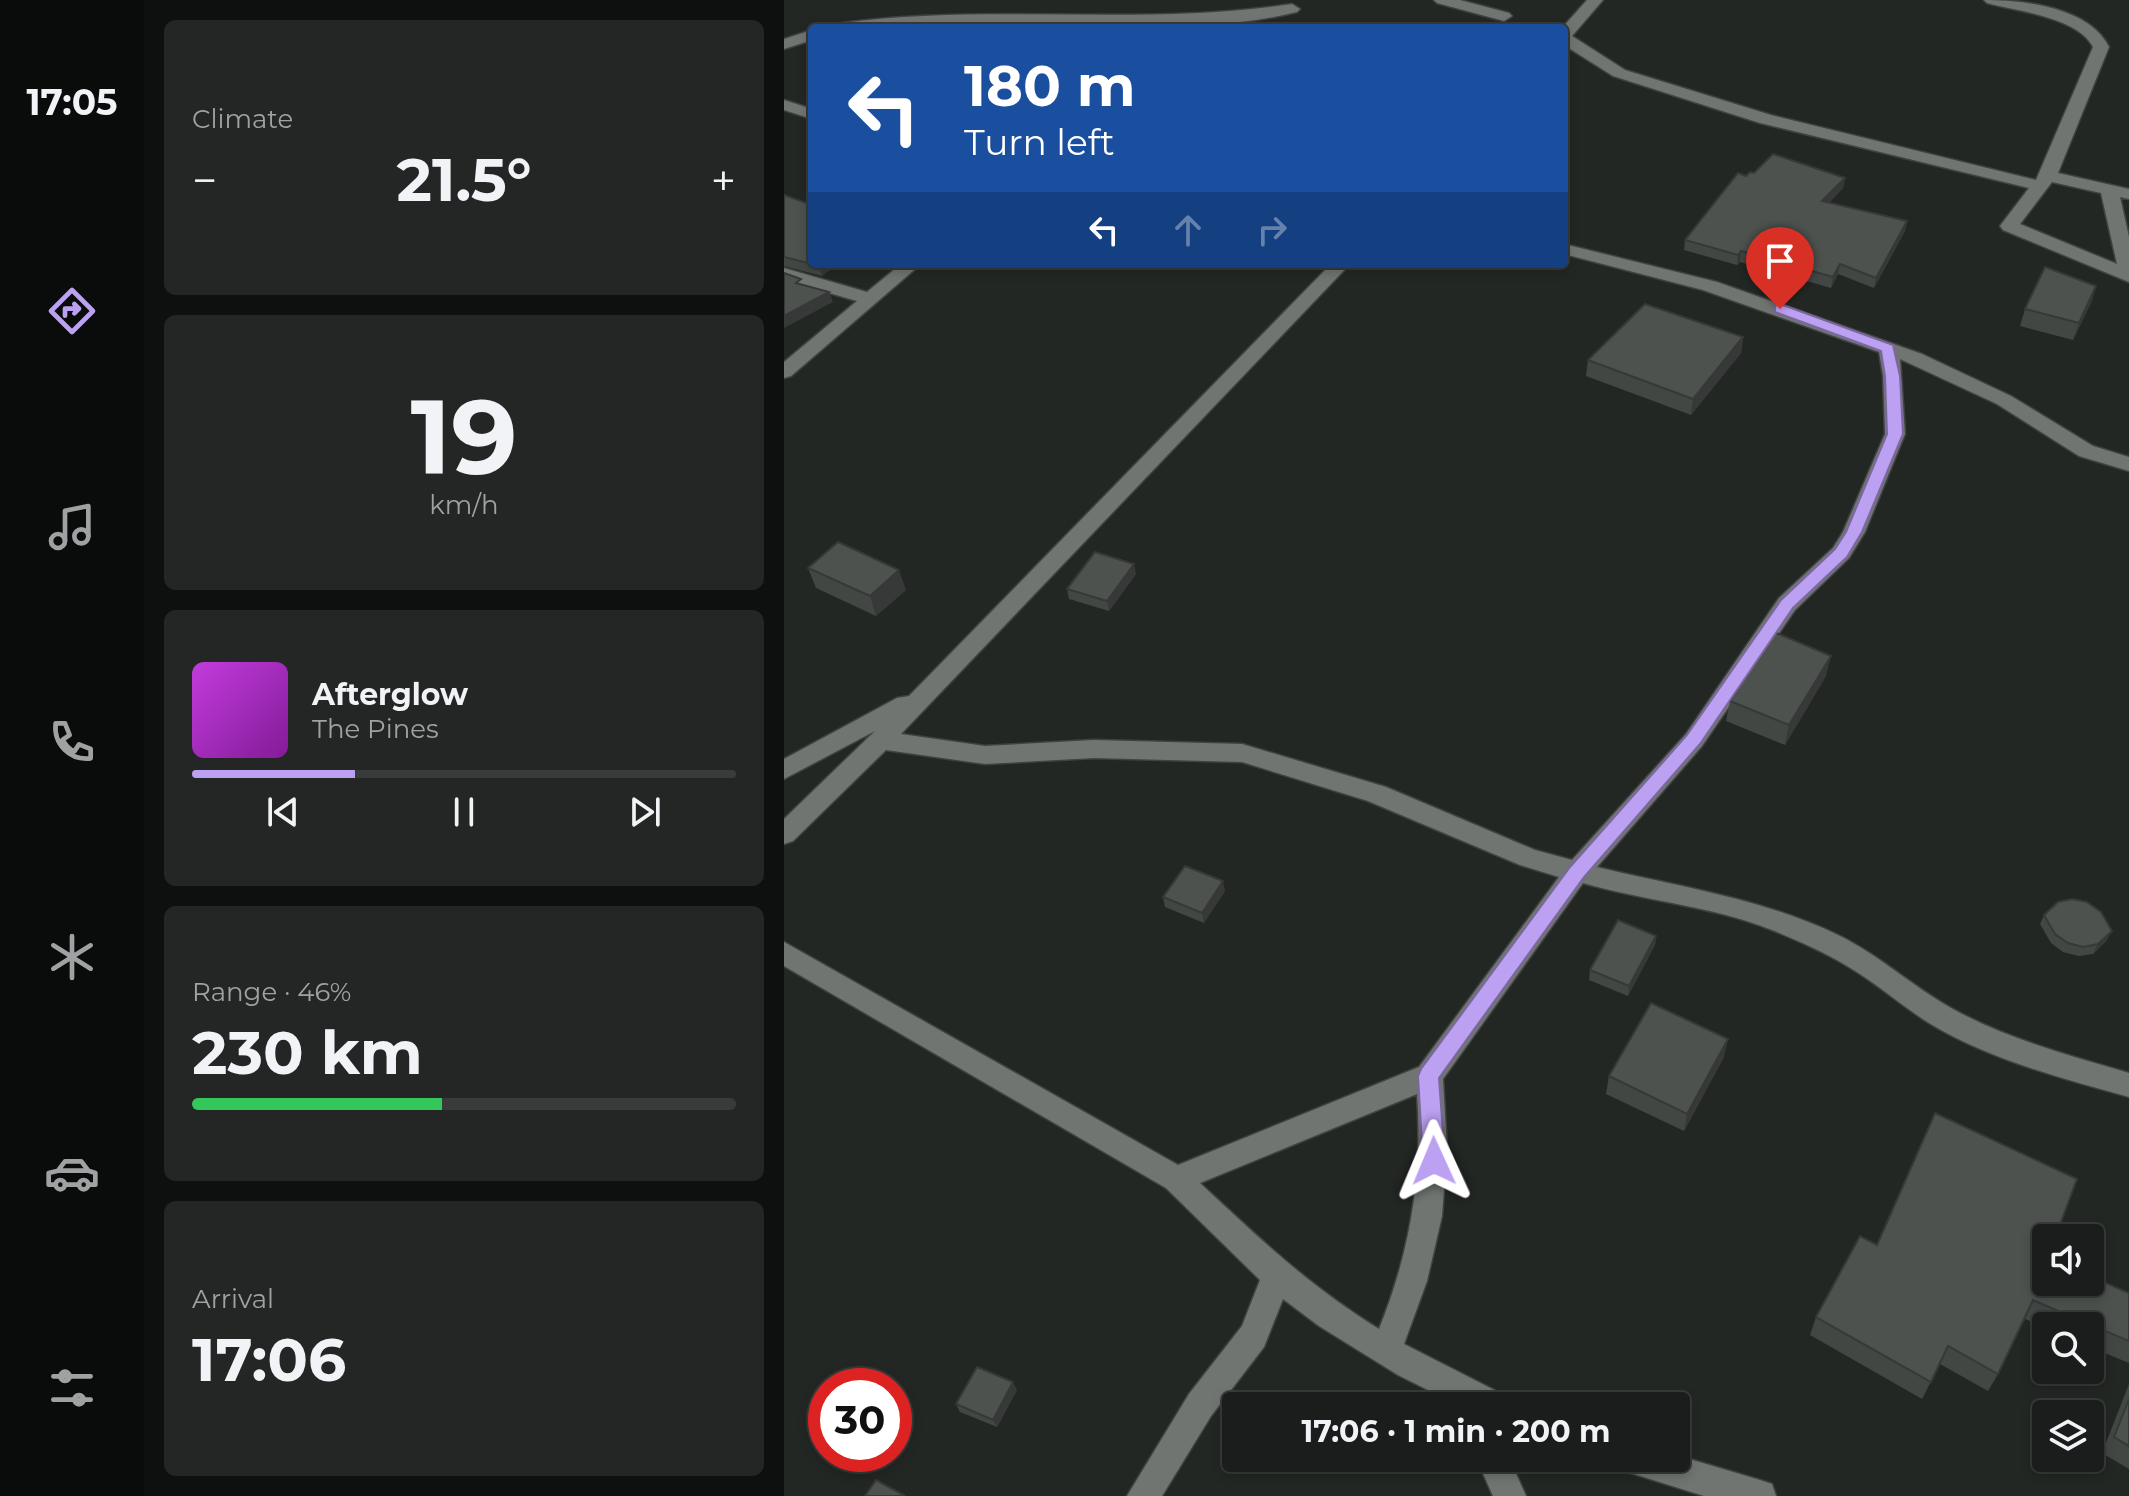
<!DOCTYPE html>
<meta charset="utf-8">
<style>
:root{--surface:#1a1d1b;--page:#232624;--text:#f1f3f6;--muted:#9fa2a3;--line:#383b3a;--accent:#bca0f2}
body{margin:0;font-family:Montserrat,sans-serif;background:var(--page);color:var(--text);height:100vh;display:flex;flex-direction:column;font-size:30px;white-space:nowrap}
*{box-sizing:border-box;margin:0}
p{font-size:26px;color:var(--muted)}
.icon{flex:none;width:44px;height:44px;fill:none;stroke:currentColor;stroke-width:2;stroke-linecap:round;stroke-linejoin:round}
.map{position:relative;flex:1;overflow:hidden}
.side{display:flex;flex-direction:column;gap:20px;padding:20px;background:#0e100f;width:640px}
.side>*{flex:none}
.hud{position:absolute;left:24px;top:24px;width:760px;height:244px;border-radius:8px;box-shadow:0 4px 12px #0003,0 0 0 2px var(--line);background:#1a4fa0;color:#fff;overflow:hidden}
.fabs{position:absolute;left:1248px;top:1224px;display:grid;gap:16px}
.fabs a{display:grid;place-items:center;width:72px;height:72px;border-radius:8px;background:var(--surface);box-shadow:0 4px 12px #0003,0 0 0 2px var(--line);font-size:40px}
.speed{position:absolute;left:24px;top:1368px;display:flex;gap:16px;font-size:40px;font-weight:700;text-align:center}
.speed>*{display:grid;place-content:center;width:104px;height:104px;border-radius:50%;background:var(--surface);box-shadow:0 4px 12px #0003,0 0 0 2px var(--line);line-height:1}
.speed .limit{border:12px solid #d22;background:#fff;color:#111}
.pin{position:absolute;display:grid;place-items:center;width:68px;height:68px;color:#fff;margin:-82px -34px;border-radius:50% 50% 50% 0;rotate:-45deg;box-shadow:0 0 8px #0007}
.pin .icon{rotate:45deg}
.me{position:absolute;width:88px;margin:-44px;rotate:359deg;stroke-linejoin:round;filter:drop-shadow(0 0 6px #0008)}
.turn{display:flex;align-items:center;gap:28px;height:168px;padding:0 24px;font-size:36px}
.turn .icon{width:104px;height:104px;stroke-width:2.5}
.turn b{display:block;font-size:56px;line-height:68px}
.lanes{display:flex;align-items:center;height:76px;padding:0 24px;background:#0003;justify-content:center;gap:40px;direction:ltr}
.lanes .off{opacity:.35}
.big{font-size:60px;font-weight:700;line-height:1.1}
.side .widget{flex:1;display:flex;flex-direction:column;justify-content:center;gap:12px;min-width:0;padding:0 28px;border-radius:12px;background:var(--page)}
.side .dial{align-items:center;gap:0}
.dial b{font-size:104px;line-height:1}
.song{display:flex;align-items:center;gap:24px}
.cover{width:96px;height:96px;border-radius:12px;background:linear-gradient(135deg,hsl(290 70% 55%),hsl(290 70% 35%))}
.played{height:8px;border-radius:4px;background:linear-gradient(90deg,var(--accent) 30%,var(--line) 30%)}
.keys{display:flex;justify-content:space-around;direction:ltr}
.heat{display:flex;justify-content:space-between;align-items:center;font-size:44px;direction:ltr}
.charge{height:12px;border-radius:6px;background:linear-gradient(90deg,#34c759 46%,var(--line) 0)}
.trip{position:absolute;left:438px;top:1392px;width:468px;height:80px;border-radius:8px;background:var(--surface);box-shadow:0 4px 12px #0003,0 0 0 2px var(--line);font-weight:700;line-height:80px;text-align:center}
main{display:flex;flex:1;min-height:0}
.tab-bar{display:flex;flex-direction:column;width:144px;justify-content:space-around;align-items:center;background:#0a0c0b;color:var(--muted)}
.tab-bar .icon{width:56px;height:56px}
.tab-bar .selected{color:var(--accent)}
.tab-bar b{font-size:36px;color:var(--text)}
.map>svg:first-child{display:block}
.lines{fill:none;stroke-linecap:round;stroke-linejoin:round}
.minor-casing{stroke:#3f4240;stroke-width:3}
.minor{fill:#707572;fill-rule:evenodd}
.wall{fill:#424744}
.shaded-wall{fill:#363937}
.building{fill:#4d524f;stroke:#363937;stroke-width:2}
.route{fill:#bca0f2;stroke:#7a689d;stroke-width:2}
</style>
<main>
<nav class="tab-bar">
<b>17:05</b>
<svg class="icon selected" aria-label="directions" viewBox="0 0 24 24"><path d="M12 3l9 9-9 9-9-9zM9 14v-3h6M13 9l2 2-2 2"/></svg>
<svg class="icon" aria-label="music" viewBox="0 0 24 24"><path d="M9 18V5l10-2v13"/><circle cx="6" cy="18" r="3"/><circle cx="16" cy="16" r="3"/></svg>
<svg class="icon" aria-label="phone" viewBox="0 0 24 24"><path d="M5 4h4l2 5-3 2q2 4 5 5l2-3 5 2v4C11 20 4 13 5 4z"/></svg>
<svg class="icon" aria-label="climate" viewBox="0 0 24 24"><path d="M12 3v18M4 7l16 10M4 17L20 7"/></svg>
<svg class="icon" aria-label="car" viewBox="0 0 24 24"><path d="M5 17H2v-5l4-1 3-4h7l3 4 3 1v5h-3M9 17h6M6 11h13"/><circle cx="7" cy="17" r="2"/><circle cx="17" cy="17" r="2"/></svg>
<svg class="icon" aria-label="filters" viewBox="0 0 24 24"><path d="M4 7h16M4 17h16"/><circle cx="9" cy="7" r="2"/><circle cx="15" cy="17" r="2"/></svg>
</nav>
<section class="side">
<div class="widget"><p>Climate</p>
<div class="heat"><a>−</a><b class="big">21.5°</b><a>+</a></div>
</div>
<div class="widget dial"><b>19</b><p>km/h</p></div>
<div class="widget">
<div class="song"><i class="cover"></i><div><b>Afterglow</b><p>The Pines</p></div></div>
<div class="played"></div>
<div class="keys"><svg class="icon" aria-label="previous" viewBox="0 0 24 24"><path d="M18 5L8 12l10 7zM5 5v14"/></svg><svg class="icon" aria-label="pause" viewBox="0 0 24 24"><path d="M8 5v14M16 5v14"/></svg><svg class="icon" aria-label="next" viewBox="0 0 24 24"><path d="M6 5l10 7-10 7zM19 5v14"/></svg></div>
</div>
<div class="widget"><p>Range · 46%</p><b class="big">230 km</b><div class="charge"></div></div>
<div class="widget"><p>Arrival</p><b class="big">17:06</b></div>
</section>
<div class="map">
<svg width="1345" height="1496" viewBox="0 0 1345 1496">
<rect width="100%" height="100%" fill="#232724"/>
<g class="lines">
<!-- minor casing -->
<g class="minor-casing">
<path id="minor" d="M650 0H676L725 13 728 16 720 21 653 3Z
M803 0H819L788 36 841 70 987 115 1252 180 1309 47C1294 17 1232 11 1203 3L1200 0C1240 0 1305 7 1325 47L1274 173 1345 189V199L1336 197 1345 237V282L1219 230 1216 226 1245 188 976 123 829 76 780 45 778 28ZM1268 182 1317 193 1333 264 1236 224Z
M508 4 516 9 513 12C420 35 322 24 227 22 168 21 109 28 50 28L58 23C208 3 358 27 508 4Z
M28 30V40L0 49V39Z
M0 100 28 109V119L0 110Z
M780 244 933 282 1138 354 1227 396 1309 446 1345 457V471L1295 456 1213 404 1116 359 1121 434 1081 532 1065 558 1011 610 918 746 813 867C895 887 977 898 1054 935 1095 955 1128 986 1167 1008 1223 1039 1284 1055 1345 1073V1097C1278 1078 1206 1060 1145 1023 1121 1008 1099 989 1076 974 1049 956 1018 942 988 930 928 906 861 901 799 883L659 1079 663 1149 658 1216 643 1281 620 1344 720 1395 725 1406H676L614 1375 535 1326 499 1299 480 1347 427 1416 378 1496H343L405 1394 458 1326 476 1280 382 1188 0 966V942L394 1165 635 1067 775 877 736 865 584 801 458 762 310 758 201 764 102 750 9 841 0 844V819L91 731 0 779V759L113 698 125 696 547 264H566L117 734 201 746 310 740 458 744 602 787 751 850 788 860 902 734 995 598 1049 548 1059 532 1101 434 1099 376 1095 352 919 290 780 254ZM633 1094C639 1175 626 1253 595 1329 525 1286 475 1238 416 1183Z
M117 264H137L7 376 0 378V362L73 301 0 280V268L83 292Z
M892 1455 976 1480 988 1484 992 1496H920L834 1469 829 1458H892Z
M692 1458H725L742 1496H709Z"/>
</g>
<!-- minor -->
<use href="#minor" class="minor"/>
</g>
<!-- wall -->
<path class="wall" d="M970 173 1061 178 1059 188 1045 203 1123 221 1121 231 1090 288 1054 274 1047 288 956 262 953 265 900 250 901 240 962 176Z
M0 195 54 264 38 276 0 266Z
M1312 286 1307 303 1289 340 1236 326 1241 309Z
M959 337 957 353 907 415 802 376 804 360Z
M24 568 122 590 92 616 32 588Z
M352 574 325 611 285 599 283 589Z
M1042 676 1001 745 942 721 946 701Z
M441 891 420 923 381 907 379 897Z
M1260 915 1323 940 1309 954 1295 956 1279 952 1267 943 1256 924Z
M872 936 871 945 844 996 805 980 806 970Z
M940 1057 900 1131 822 1094 825 1076Z
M1262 1238V1282L1345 1293V1363L1306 1347V1326H1262V1328L1241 1319 1214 1374 1204 1391 1156 1364 1138 1399 1026 1335 1032 1317 1093 1245Z
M1345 1384V1469L1318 1453Z
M233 1390 213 1427 176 1412 172 1404Z"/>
<!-- shaded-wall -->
<path class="shaded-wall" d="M1061 178 1059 188 1037 211 1038 201Z
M1123 221 1121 231 1090 288 1092 278Z
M957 251 956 262 953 265 954 255Z
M37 264H54L38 276 35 266Z
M1056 264 1054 274 1047 288 1049 277Z
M1312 286 1307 303 1289 340 1295 323Z
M45 292 49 302 0 328V316Z
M959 337 957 353 907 415 909 399Z
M350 564 352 574 325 611 323 601Z
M115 570 122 590 92 616 86 596Z
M1047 656 1042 676 1001 745 1005 725Z
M439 881 441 891 420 923 418 913Z
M1328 931 1323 940 1309 954 1314 944Z
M872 936 871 945 844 996 845 986Z
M944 1039 940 1057 900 1131 903 1114Z
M229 1382 233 1390 213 1427 209 1420Z"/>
<!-- building -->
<path class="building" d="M989 154 1061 178 1038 201 1123 221 1092 278 1056 264 1049 277 957 251 954 255 901 240 954 173 962 176 966 172 970 173Z
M0 195 28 205V264L0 257Z
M1261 267 1312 286 1295 323 1241 309Z
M0 273 17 279 12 283 45 292 0 316Z
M861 304 959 337 909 399 804 360Z
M54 542 115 570 86 596 24 568Z
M311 552 350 564 323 601 283 589Z
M990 632 1047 656 1005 725 946 701Z
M401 866 439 881 418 913 379 897Z
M1288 899 1303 902 1317 912 1328 931 1314 944 1299 947 1284 943 1271 934 1260 915 1274 902Z
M834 920 872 936 845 986 806 970Z
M867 1003 944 1039 903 1114 825 1076Z
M1151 1113 1293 1179 1271 1238H1262V1282H1306V1276L1345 1293V1341L1249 1300 1214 1374 1164 1346 1147 1382 1032 1317 1076 1236 1093 1245Z
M193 1367 229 1382 209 1420 172 1404Z
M1345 1399V1446L1330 1437Z
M92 1480 121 1496H81Z"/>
<!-- route -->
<path class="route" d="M996 304 1109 345 1116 376 1119 434 1078 532 1063 557 1009 608 916 744 800 877 655 1078 661 1161 658 1168 650 1171 642 1168 639 1161 634 1076 637 1069 786 867 903 735 997 600 1051 549 1062 532 1103 434 1101 376 1097 351 991 312V306Z"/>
</svg>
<div class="fabs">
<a><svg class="icon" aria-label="sound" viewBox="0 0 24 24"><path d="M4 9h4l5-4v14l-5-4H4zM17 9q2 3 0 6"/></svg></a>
<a><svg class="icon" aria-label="search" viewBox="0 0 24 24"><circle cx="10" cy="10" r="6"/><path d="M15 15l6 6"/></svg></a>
<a><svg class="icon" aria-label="layers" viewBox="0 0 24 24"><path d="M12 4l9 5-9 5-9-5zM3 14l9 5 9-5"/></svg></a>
</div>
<div class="speed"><div class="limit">30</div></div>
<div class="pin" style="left:996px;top:309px;background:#d93025"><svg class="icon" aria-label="arrive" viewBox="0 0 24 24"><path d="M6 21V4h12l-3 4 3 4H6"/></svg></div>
<svg class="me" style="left:650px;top:1161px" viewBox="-20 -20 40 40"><path d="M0-17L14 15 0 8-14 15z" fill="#bca0f2" stroke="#fff" stroke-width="4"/></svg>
<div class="trip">17:06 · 1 min · 200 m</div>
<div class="hud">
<div class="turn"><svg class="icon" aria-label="left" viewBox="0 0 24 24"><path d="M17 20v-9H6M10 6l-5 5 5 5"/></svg><div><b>180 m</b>Turn left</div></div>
<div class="lanes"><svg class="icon" aria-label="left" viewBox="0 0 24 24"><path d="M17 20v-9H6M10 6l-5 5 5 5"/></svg><svg class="icon off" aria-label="ahead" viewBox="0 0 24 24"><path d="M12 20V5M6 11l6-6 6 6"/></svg><svg class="icon off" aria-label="right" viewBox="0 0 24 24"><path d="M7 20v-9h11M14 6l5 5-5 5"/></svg></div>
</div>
</div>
</main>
